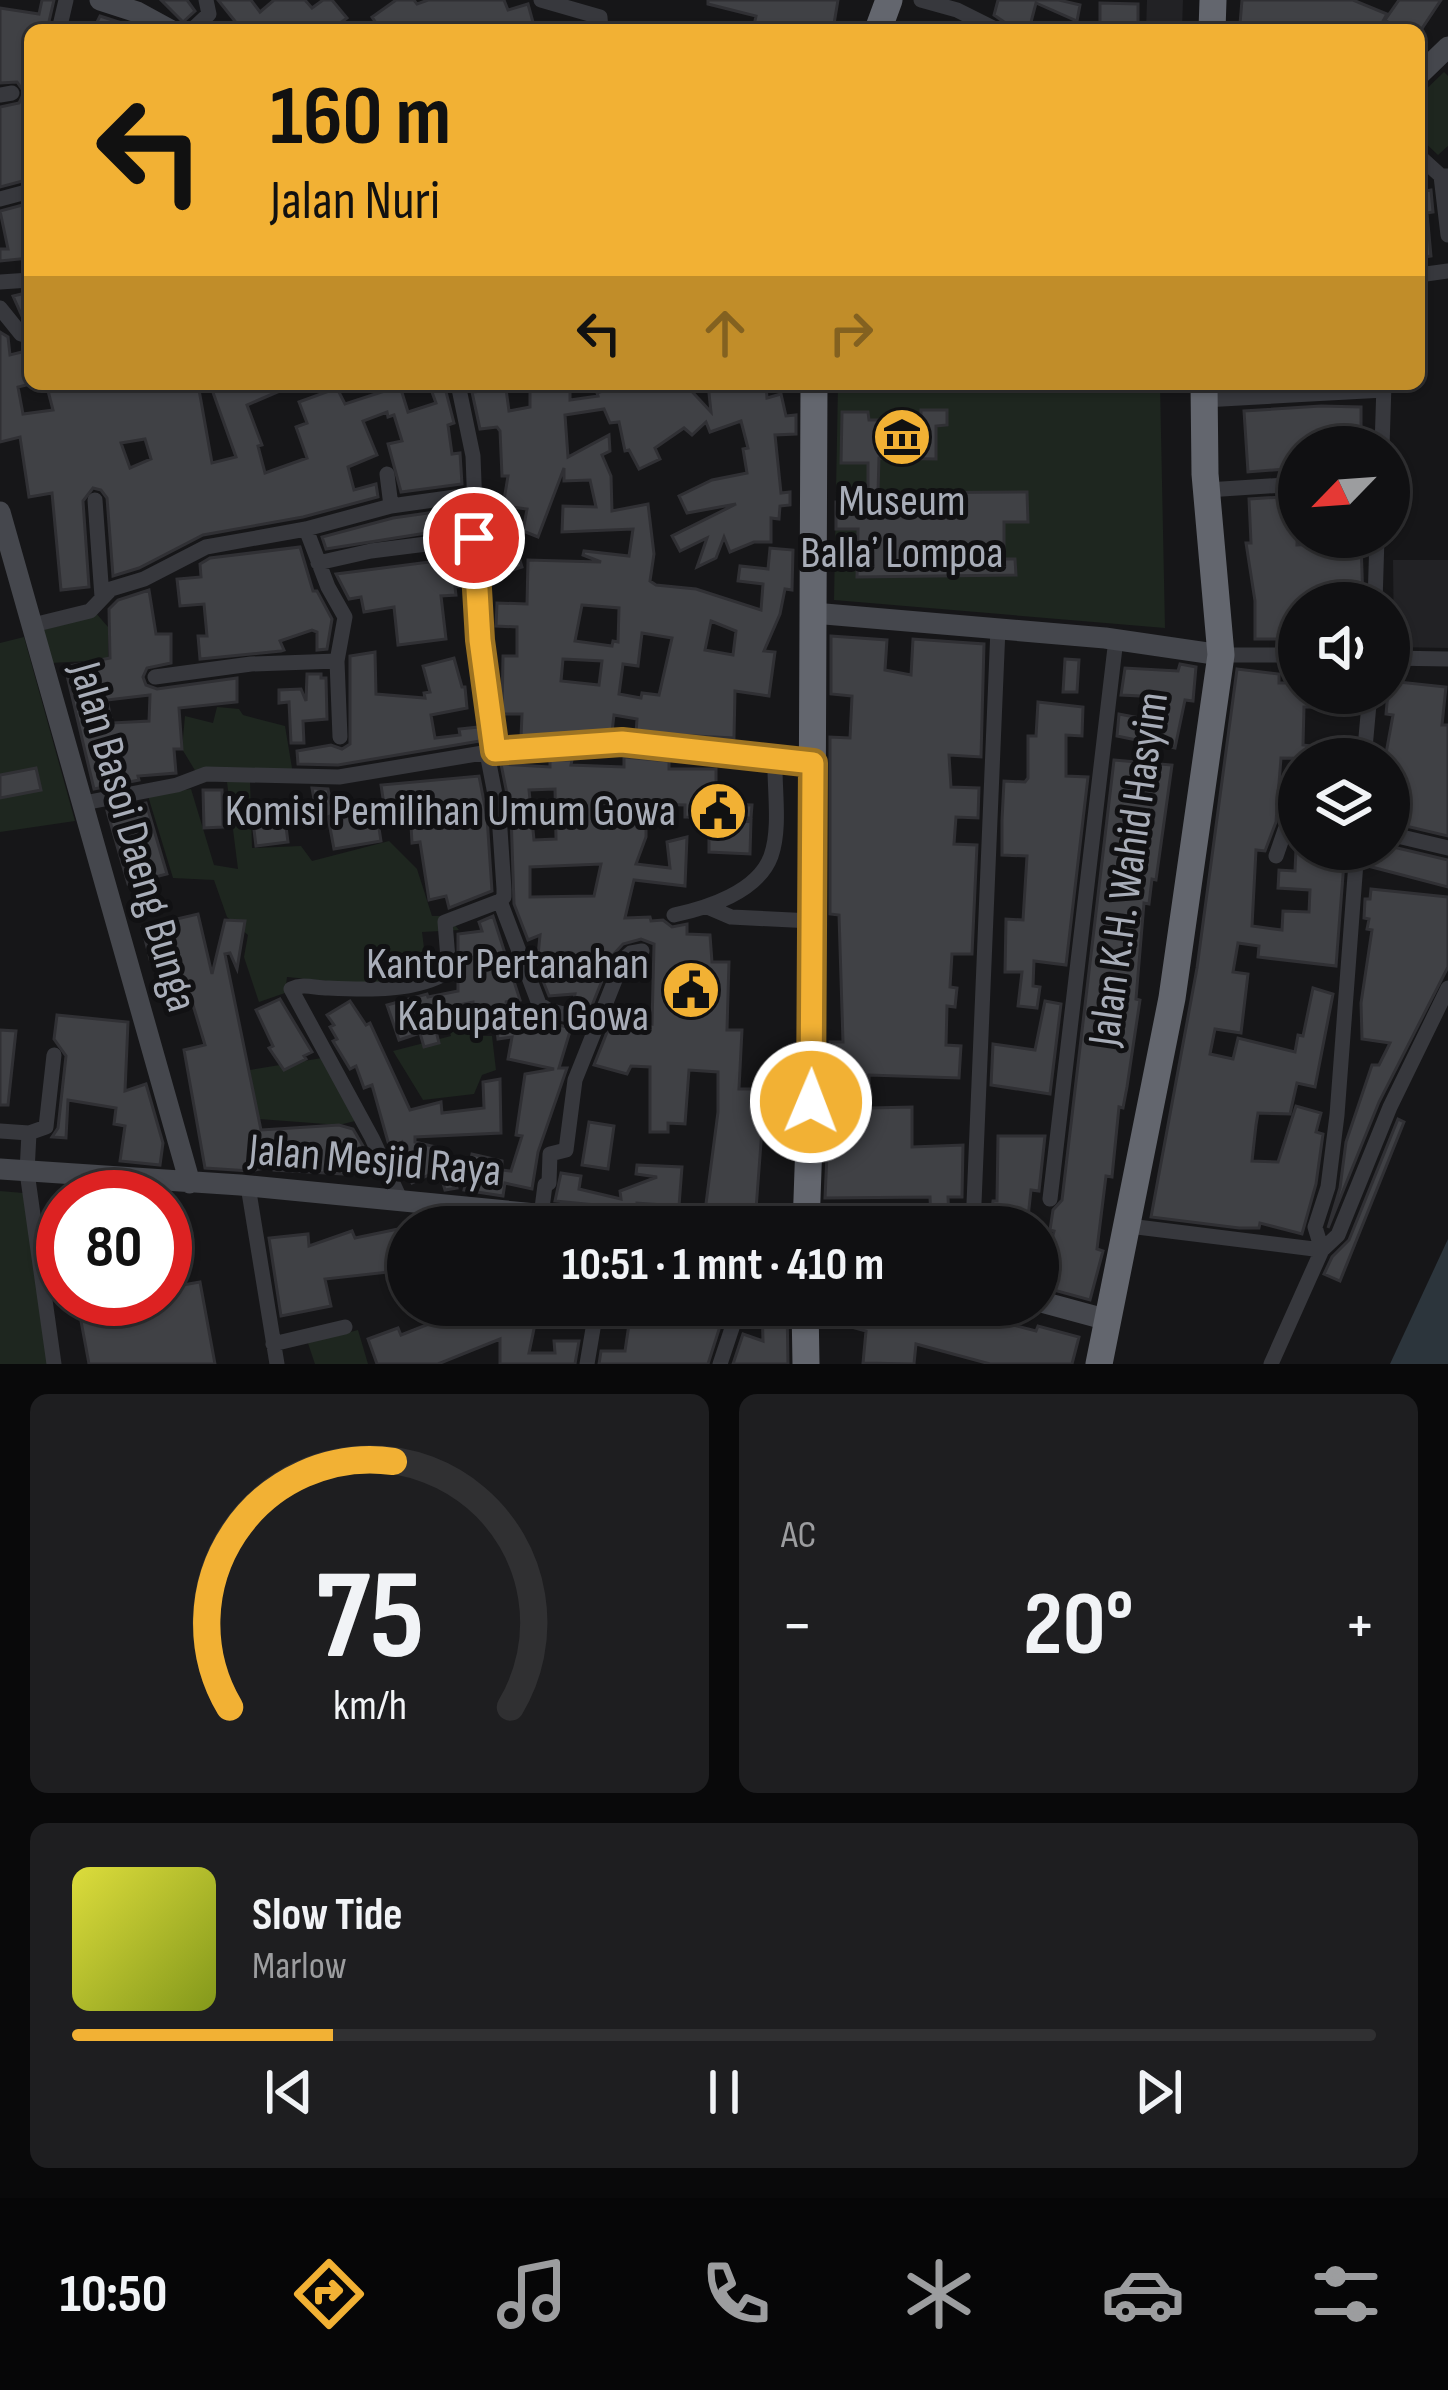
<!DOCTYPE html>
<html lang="id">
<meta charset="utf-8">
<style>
:root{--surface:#101012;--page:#1e1e20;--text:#f1f3f6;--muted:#9c9d9f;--line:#303032;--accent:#f2b134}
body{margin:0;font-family:"Sofia Sans Condensed",sans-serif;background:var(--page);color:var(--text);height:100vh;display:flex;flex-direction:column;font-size:45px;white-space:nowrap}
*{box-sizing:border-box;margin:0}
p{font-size:39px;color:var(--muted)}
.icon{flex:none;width:66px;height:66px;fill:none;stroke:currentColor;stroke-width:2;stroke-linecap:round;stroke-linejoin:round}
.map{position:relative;height:1364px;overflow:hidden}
.panel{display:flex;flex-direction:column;gap:30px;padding:30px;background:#09090a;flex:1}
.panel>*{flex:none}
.guide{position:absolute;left:24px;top:24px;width:1401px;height:366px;border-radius:18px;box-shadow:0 3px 9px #0004,0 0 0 3px var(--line);background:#f2b134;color:#111;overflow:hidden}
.needle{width:78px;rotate:245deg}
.controls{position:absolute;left:1278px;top:426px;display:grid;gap:24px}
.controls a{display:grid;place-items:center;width:132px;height:132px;border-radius:50%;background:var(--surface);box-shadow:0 3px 9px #0004,0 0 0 3px var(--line);font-size:60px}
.speed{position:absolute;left:36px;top:1170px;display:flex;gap:24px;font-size:60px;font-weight:700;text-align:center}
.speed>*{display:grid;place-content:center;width:156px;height:156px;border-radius:50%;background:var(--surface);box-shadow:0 3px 9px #0004,0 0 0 3px var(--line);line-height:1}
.speed .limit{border:18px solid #d22;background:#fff;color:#111}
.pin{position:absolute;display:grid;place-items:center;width:102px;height:102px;color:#fff;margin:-51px;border:6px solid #fff;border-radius:50%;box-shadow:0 3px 12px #0007}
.me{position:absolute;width:132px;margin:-66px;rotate:1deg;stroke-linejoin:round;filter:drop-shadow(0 0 9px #0008)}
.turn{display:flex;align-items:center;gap:42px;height:252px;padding:0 48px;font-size:54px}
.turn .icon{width:156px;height:156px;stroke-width:2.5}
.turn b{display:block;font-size:84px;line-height:102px}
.lanes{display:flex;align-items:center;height:114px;padding:0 48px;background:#0003;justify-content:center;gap:60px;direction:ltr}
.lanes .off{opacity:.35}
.big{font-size:90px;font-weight:700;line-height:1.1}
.panel .widget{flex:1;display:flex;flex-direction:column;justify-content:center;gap:18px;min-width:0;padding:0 42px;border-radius:18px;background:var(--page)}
.panel .dial{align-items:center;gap:0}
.dial svg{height:312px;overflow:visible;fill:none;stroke:var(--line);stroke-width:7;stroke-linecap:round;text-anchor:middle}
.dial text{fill:var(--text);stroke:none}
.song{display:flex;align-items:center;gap:36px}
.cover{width:144px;height:144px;border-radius:18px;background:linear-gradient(135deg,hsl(60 70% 55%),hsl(70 70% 35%))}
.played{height:12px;border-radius:6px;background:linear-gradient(90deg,var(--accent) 20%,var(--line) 20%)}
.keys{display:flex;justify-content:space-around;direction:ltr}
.heat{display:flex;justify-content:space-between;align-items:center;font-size:66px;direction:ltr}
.panel .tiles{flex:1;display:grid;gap:30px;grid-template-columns:1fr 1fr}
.widget:last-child{grid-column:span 2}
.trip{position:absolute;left:387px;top:1206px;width:672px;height:120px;border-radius:60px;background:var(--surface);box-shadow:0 3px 9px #0004,0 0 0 3px var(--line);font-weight:700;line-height:120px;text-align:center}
.tab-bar{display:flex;height:192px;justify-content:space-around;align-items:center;background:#060607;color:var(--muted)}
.tab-bar .icon{width:84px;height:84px}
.tab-bar .current{color:var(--accent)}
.tab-bar b{font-size:54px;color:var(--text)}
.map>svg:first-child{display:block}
.built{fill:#222225}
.green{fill:#1e261f}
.water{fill:#2c353c}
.building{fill:#404145;stroke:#303034;stroke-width:3;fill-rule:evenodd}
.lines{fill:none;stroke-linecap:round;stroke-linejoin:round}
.street{stroke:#37383d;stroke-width:15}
.secondary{stroke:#45474d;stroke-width:21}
.highway{stroke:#63666e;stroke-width:27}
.route-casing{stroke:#9d7322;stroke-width:30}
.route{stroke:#f2b134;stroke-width:21}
.labels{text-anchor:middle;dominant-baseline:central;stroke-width:10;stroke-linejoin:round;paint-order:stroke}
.poi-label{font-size:45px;fill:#a8adb8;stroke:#111113;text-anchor:end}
.street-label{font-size:45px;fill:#a8adb8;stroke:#111113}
</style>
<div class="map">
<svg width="1448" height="1364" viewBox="0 0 1448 1364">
<rect width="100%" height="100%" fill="#161618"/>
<!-- built -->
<path class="built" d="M1147 0H1183L1182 30H1146Z
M1393 560H1448V648L1394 647Z"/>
<!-- green -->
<path class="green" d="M1444 72 1448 76V146L1438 155 1419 137V96Z
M838 384H1160L1165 628 834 600Z
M95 612 108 627V660L50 663 37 627Z
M24 637 75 821 0 832V643Z
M217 707 239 709 243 715 285 726 293 774 196 772 182 749 185 716 213 723Z
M250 781 252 848 301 846 312 861 389 841 417 869 432 916H447L459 930 422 932 425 956 418 981 349 983 287 977 285 993 259 1002 244 957 248 935 227 917 214 880 173 878 148 796 191 789 214 865 238 869 227 782Z
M473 1006 480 1036H492L496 1070 482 1075 474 1094 423 1100 393 1051 451 1036 445 1015Z
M322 1058 355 1121 339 1125 259 1119 250 1070Z
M0 1191 35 1194 54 1364H0Z
M358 1330 368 1364H315L308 1343Z"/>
<!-- water -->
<path class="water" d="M1448 1239V1364H1390Z"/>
<!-- building -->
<path class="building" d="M42 0H54L47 30H30V179L0 187V107L19 103 24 92 17 82 0 83V8L39 14Z
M161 0H187L195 11 183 22Z
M218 0H251L260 12 274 0H305L312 8 323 0H332L347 18 331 30H242Z
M396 0H414L417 4 428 0H504L508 10 528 4 533 22 496 30H381L372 17Z
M708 0H838L833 30H753L756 16 708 4Z
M998 0H1059L1080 5 1077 21 1036 3 1029 30 1007 24 994 15Z
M1242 0H1353L1387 14 1378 30H1290L1240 24Z
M1399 0H1441L1421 30H1399L1385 20Z
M1100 3 1138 4V24L1100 23Z
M100 16 131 26 139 30H103L95 26Z
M1431 190 1433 212 1427 213 1431 256 1419 258V192Z
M30 203V258L0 261V249H8L0 211Z
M30 292V313L22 316 13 296Z
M0 332 8 337 10 355 30 350V384L18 387 23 414 53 410 47 387 59 384H198L212 463 236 457 210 384H296L247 405 262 445 258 446 265 473 307 458 296 427 307 423 299 402 337 388 345 404 400 386 408 412 436 403 429 384H444L454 423 448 425 452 454 460 453 462 484 401 492 388 444 402 441 394 415 388 417 387 412 363 421 377 455 348 467 354 490 376 484 378 497 303 517 203 535 139 568 113 576 107 498 101 490 93 488 83 501 89 587 61 590 52 493 29 497 20 437 0 442ZM145 439 151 459 130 468 121 443Z
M535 384 570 385V400L598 396 597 393 610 388 608 384H685L711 412 708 384H766L767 398 781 394 786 416 796 415V434L775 435 781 493 790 492V505L780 506 779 519 771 518V542H754L730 552 724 537 716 558 697 567 707 538 680 551 672 536 736 504 687 513 679 496 712 480 747 473 743 449 748 448 741 421 710 432 706 422 692 435 684 428 655 448 660 459 639 469 629 450 625 451 619 422 610 423 604 409 565 415 568 457 609 435 610 451 602 455 611 476 612 511 648 504 654 554 650 581 656 585 696 589 761 610 763 584 738 581 740 566 768 569 770 548 793 550 792 590 785 589 780 614 764 651 775 652 769 696 735 691 734 738 636 733 637 719 614 715 612 732 521 737 522 714H502L503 656H517V627L496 626 497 603 527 604 528 560 601 562 583 555 584 551 629 556 633 529 562 532 563 506 596 507 590 480 564 481V468L538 537 523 531 527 509 503 506 508 476H502L500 431 497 427 480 429 472 392 506 389 509 411 530 407V389L535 388ZM582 605 619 608 618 642 613 641 612 646 575 641ZM711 621 736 631 733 655 705 650ZM642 633 672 638 659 695 642 693 641 698 619 694 623 664 638 666ZM563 659 602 661 599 685 561 681Z
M1321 406 1361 407V447H1299V468L1248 472 1244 411Z
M921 410H947V425L936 426V459L879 458 878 493 1027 492 1028 522H1004V559H1015L1016 575 857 577 858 529H836V502L858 503V493H868V463H841L842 412H868L869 420H921Z
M1299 496 1297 545 1361 542 1363 602 1299 603V639H1255V601L1246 543H1251L1249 499Z
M456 509 458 528 326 549 322 537 393 518Z
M512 534 522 567 490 577 488 541Z
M300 547 313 591H317L332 619 327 649 317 650V632L312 630 280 641 284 650 281 651 200 659 198 636H207L204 604 180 606 177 579 201 577 200 564 210 558Z
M465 551 466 586 455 587 456 595 441 596 446 639 398 645 394 607 364 612 361 597 349 599 336 574 453 559V553Z
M149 590 156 634H171V663L147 668 143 677 146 685 157 689 237 678V702L179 708 182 749H174L176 773 138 776 139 780 94 789 65 667 110 658 109 609 118 600ZM150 695 149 721 112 723 107 700Z
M831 636 887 640 885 670 911 675 913 639 984 644 981 757 949 755 951 787 979 788 978 818 956 817 954 844 977 845 972 954H952L950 987 957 988 955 1007 947 1006 946 1045 961 1046 959 1078 869 1075V1108L912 1107V1147L963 1145 962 1197H948L949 1222 931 1223 930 1197 825 1198 827 1154H840L841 1115H831L830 1042H843L839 915 830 914V737L850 738 852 696 831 694Z
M375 652 376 694 425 698 424 693 430 692 423 666 454 658 462 687H465L467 708 431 715 435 738 460 735 459 729 479 727 480 741 338 765 298 764 297 751 331 745 342 749 350 744V656Z
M1065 659 1079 660 1077 692H1063Z
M1180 664 1196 667 1193 701 1185 700 1175 748 1117 736 1119 714 1155 721 1160 697 1121 695 1125 668 1178 671Z
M1237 669 1279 674V683H1299V693H1342V707H1304L1303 745 1353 751 1352 759 1281 758 1276 822 1265 851 1256 850 1252 926 1282 930 1283 911 1309 912 1310 890 1278 888 1279 870 1295 871 1296 849H1345L1336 966 1258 957 1259 946 1238 943 1233 972 1248 974 1241 1033 1215 1029 1210 1054 1233 1059 1238 1038 1295 1052 1298 1035 1303 1036 1313 988 1333 994 1315 1087 1297 1083 1290 1114 1258 1113 1256 1125 1252 1161 1278 1162 1296 1106 1321 1113 1316 1132 1323 1134 1316 1184 1302 1234 1260 1223 1259 1228H1239L1151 1217 1197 968Z
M307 674H321V678H326L327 719 303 721 304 743H291L289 702 279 703V690L301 689 306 701Z
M1389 681 1446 687 1442 725H1448V836L1389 822V759H1385L1393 715 1386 714Z
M1038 702 1083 707 1082 736 1066 735V776L1088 777 1066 965 1034 961 1033 986 1040 987 1037 1008 1018 1006 1022 972H1005L1006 919 1023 920 1027 856 1002 855V820L1004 781 1025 782 1028 778V736H1036Z
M624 757 669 761V769H716V804L752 805 751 818 685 817V805L646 804V837L636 864 670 868 667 842 687 837 685 886 634 880 625 918 650 917 651 921 663 920 672 927 687 924V934L710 935 712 962H729L727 1030H742L739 1089H765L755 1223 704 1219 718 1112V1072L689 1070 685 1124 668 1123V1132H650V1067L631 1066 627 1074 594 1065 615 1012 652 1024 654 944 641 939 623 944 612 956 591 1008 573 1004 575 994 549 996 537 966 540 935 528 940 514 904 511 814 501 764 550 767V760H572L571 765 624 767ZM555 789 556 839 534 840 529 790ZM601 864 594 896 530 897V867Z
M1114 760 1172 765 1156 880 1152 879 1149 904 1144 903 1136 999 1140 1000 1127 1087 1123 1108 1119 1107 1112 1177 1106 1176 1097 1249 1103 1251 1090 1300 1039 1286 1054 1231 1050 1230 1053 1210 1062 1200Z
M36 768 41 790 0 798V775Z
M479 776 487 817 492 891 449 908 446 896 429 900 420 842 412 843 410 808 384 805 381 785Z
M312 788 328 789 333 815 318 821Z
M203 790H222L223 827 204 828Z
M146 803 167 874 128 884 107 811Z
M283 803 288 842 256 846 251 806Z
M376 809 381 841 334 849 328 817Z
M751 820 750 854 709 852V831Z
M1389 846 1448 860V887L1368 866 1369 849Z
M1371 889 1448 897V967L1379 1102 1328 1228 1340 1188 1346 1142 1372 1065H1379L1390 1043 1362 1039 1361 1003 1372 930 1367 929 1369 919 1364 918 1365 899H1370Z
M198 914 212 974 225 920 245 921 237 969 230 953 225 954 261 1130 339 1125 353 1129 363 1146 360 1175 274 1170V1166L250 1171 205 1168 184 1050 205 1045 190 995 165 1001 156 958 150 959 142 927Z
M493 916 520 1000 505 1002 522 1007 527 1032 530 1012 544 1021 571 1028 559 1068H567L538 1152 532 1189 505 1183 503 1196 464 1190 472 1154 502 1161V1170L511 1171 522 1136 516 1135 525 1074 554 1069 508 1059 512 1037 498 1039 496 1022 474 1020 473 1002 431 1011 439 1043 424 1047 420 1033 399 1040 387 1005 427 994 428 997 458 991V934L482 931 479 922Z
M280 999 312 1052 304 1056 306 1059 284 1070 269 1048 273 1046 256 1010Z
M350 1001 366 1025 370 1023 410 1110 441 1102 442 1113 484 1108 483 1082 500 1079 501 1133 415 1137V1142L436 1147 443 1164 451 1162 457 1188 445 1190 439 1170 412 1183 405 1169 411 1166 402 1142 390 1149 372 1085 364 1088 356 1066 350 1069 333 1041 337 1039 330 1027 334 1025 327 1015Z
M1045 1001 1061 1004 1050 1094 991 1085 993 1044 1035 1050Z
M57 1015 128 1022 125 1091 146 1084 163 1143 160 1165 120 1161 125 1126 114 1124 116 1108 68 1100 66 1138 52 1137 58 1128 66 1056 54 1039Z
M0 1030 16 1031 8 1105H0Z
M1398 1119 1404 1122 1340 1281 1324 1274 1332 1257 1349 1240Z
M589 1122 614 1126 608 1169 582 1165Z
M998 1136H1045L1039 1191 1031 1190 1027 1227H990L993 1201H997Z
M637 1165 682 1167 679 1206 637 1203V1209L555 1201 561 1173 581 1176 579 1189 621 1199 620 1191 657 1177 636 1174Z
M398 1229 406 1255 400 1257 408 1289 397 1294 388 1272 325 1279 331 1306 281 1316 269 1238 308 1234 309 1246 352 1231 355 1238Z
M200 1282 215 1364H89L78 1305 108 1299H165V1288Z
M477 1305H539L529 1353H555L554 1341H579L575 1364H500V1339L438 1364H377L368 1339 398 1328 401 1335Z
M609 1305H743L739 1319 728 1317 721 1323 708 1364H599L601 1351H625L629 1324 606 1321Z
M762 1305H787L788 1364H733L743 1334 763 1341Z
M837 1305H936L1036 1331 1038 1326 1079 1337 1072 1364H990L916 1344 914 1364 863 1363 866 1331 833 1322Z"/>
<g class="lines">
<!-- street -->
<path class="street" d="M541 0 600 17 601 30
M921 0 957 10 997 30
M59 30 66 0
M192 30 209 14 206 0
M0 95 12 93
M1419 156 1441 176H1448
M1441 176 1448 235
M0 199 30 191
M1419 275 1448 271
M0 282 30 280
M0 308 21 334 30 337
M458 384 473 456 480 640 495 751
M1204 400 1384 390
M1382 447 1384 384
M387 474 391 506
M1207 490 1299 484
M95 500 102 597
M306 529 328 587 345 617 337 661 340 737
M318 563 371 551 474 538
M1375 603 1377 537
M33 625 90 611 111 589 144 579 206 547 306 529 391 506 477 494
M1221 655H1299
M1389 658 1448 659
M155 677 251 664 337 661
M487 753 499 815 504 889V897L500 901 539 1004 548 1010 599 1023
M1364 759 1370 693
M84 803 177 785 206 774 339 777 495 751 593 742 813 763
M1389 834 1448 848
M1276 856 1285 830 1299 826
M710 908 731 917 812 921
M674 915C707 908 758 892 771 856 781 828 774 788 775 759
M0 1131 29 1133 27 1172 54 1364
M29 1133 46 1127 54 1055
M248 1186 277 1364
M1050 1199 1116 639
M402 1203 372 1138 291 989C304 983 314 988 328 988 366 990 417 992 449 971L445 922 500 901
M541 1216 545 1185 549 1183 550 1154 566 1150 575 1080 623 960 631 953 642 951
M1129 1226 1322 1250
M973 1227 998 628
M1322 1250 1315 1227 1328 1187 1337 1115 1357 849
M273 1344 345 1327
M587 1364 597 1305
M720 1364 732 1328
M1271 1364 1322 1250 1338 1235 1390 1107 1448 988"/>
<!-- secondary -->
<path class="secondary" d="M100 0 137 12 170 30
M1419 75 1448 47
M0 512 190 1183
M813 613 1105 638 1221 655
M0 1169 240 1185 670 1227
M1038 1301 1097 1317"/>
<!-- highway -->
<path class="highway" d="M878 30 889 0
M1212 30 1213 0
M806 1227 811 1085 814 384
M805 1305 806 1364
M1099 1364 1172 998 1221 655 1205 474 1204 384"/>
</g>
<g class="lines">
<!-- route casing -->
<g class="route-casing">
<path id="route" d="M474 538 480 640 495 751 622 742 813 763 811 1102"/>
</g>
<!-- route -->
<use href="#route" class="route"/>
</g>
<!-- icons -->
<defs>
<g id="museum-disc" transform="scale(3)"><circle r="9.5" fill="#f2b134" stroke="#111113"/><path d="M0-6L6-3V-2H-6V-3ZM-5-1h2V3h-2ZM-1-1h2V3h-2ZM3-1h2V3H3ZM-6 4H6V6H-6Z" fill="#111"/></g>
<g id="civic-disc" transform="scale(3)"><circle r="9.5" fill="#f2b134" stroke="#111113"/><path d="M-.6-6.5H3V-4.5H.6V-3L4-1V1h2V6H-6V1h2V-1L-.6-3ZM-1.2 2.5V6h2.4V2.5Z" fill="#111"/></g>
</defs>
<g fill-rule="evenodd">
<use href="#museum-disc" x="902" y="437"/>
<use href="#civic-disc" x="718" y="811"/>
<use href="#civic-disc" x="691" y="990"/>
</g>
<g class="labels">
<!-- poi labels -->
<g class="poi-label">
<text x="902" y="501" text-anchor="middle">Museum<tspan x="902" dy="52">Ballaʼ Lompoa</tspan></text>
<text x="676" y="811">Komisi Pemilihan Umum Gowa</text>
<text x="649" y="964">Kantor Pertanahan<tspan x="649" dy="52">Kabupaten Gowa</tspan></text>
</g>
<!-- street labels -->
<g class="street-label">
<text transform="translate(133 837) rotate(74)">Jalan Basoi Daeng Bunga</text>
<text transform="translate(1129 869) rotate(-82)">Jalan K.H. Wahid Hasyim</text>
<text transform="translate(375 1161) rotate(5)">Jalan Mesjid Raya</text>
</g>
</g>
</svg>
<div class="controls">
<a><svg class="needle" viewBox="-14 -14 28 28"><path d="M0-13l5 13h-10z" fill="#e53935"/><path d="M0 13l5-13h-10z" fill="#9c9d9f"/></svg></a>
<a><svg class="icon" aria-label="sound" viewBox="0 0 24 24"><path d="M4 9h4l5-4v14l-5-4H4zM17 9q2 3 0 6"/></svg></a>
<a><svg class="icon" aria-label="layers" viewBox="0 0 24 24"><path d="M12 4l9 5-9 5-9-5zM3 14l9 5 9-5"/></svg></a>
</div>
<div class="speed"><div class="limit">80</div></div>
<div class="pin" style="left:474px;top:538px;background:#d93025"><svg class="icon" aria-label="arrive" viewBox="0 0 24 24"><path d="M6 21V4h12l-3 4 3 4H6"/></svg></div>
<svg class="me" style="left:811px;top:1102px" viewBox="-20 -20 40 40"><circle r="17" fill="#f2b134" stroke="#fff" stroke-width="3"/><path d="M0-11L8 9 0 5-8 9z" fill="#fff"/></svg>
<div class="trip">10:51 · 1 mnt · 410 m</div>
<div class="guide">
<div class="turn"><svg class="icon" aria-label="left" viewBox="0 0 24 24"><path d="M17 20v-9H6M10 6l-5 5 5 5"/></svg><div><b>160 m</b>Jalan Nuri</div></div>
<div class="lanes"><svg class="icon" aria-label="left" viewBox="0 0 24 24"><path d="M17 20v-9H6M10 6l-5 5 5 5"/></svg><svg class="icon off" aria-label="ahead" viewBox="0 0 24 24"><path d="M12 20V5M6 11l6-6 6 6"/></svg><svg class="icon off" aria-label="right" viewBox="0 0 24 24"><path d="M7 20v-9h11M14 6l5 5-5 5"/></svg></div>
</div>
</div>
<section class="panel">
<div class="tiles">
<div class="widget dial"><svg viewBox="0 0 100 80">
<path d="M14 69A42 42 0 1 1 86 69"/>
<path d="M14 69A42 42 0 0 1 56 6" stroke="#f2b134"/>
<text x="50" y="56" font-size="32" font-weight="700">75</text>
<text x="50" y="72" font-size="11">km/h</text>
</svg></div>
<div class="widget"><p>AC</p>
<div class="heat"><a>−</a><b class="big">20°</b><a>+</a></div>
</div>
<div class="widget">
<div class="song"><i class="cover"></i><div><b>Slow Tide</b><p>Marlow</p></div></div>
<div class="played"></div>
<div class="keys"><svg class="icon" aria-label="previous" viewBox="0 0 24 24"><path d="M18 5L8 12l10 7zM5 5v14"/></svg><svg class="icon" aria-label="pause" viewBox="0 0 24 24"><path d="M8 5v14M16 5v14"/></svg><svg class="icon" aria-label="next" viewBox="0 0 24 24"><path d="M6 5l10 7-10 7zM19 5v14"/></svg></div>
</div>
</div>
</section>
<nav class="tab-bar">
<b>10:50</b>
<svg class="icon current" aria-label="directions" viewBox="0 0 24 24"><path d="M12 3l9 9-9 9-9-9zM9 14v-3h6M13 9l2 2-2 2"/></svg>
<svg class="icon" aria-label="music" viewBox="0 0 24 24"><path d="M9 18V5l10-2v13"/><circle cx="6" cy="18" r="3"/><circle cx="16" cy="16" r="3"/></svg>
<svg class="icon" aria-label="phone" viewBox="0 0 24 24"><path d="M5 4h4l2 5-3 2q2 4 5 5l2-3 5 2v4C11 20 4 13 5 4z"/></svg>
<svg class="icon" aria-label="climate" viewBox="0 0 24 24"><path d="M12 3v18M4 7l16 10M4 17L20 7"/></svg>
<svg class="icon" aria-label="car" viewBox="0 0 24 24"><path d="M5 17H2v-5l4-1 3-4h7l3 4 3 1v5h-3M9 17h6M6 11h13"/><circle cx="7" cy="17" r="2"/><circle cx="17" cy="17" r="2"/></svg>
<svg class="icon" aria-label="filters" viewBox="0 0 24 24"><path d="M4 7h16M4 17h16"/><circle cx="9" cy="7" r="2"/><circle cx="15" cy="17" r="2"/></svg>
</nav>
